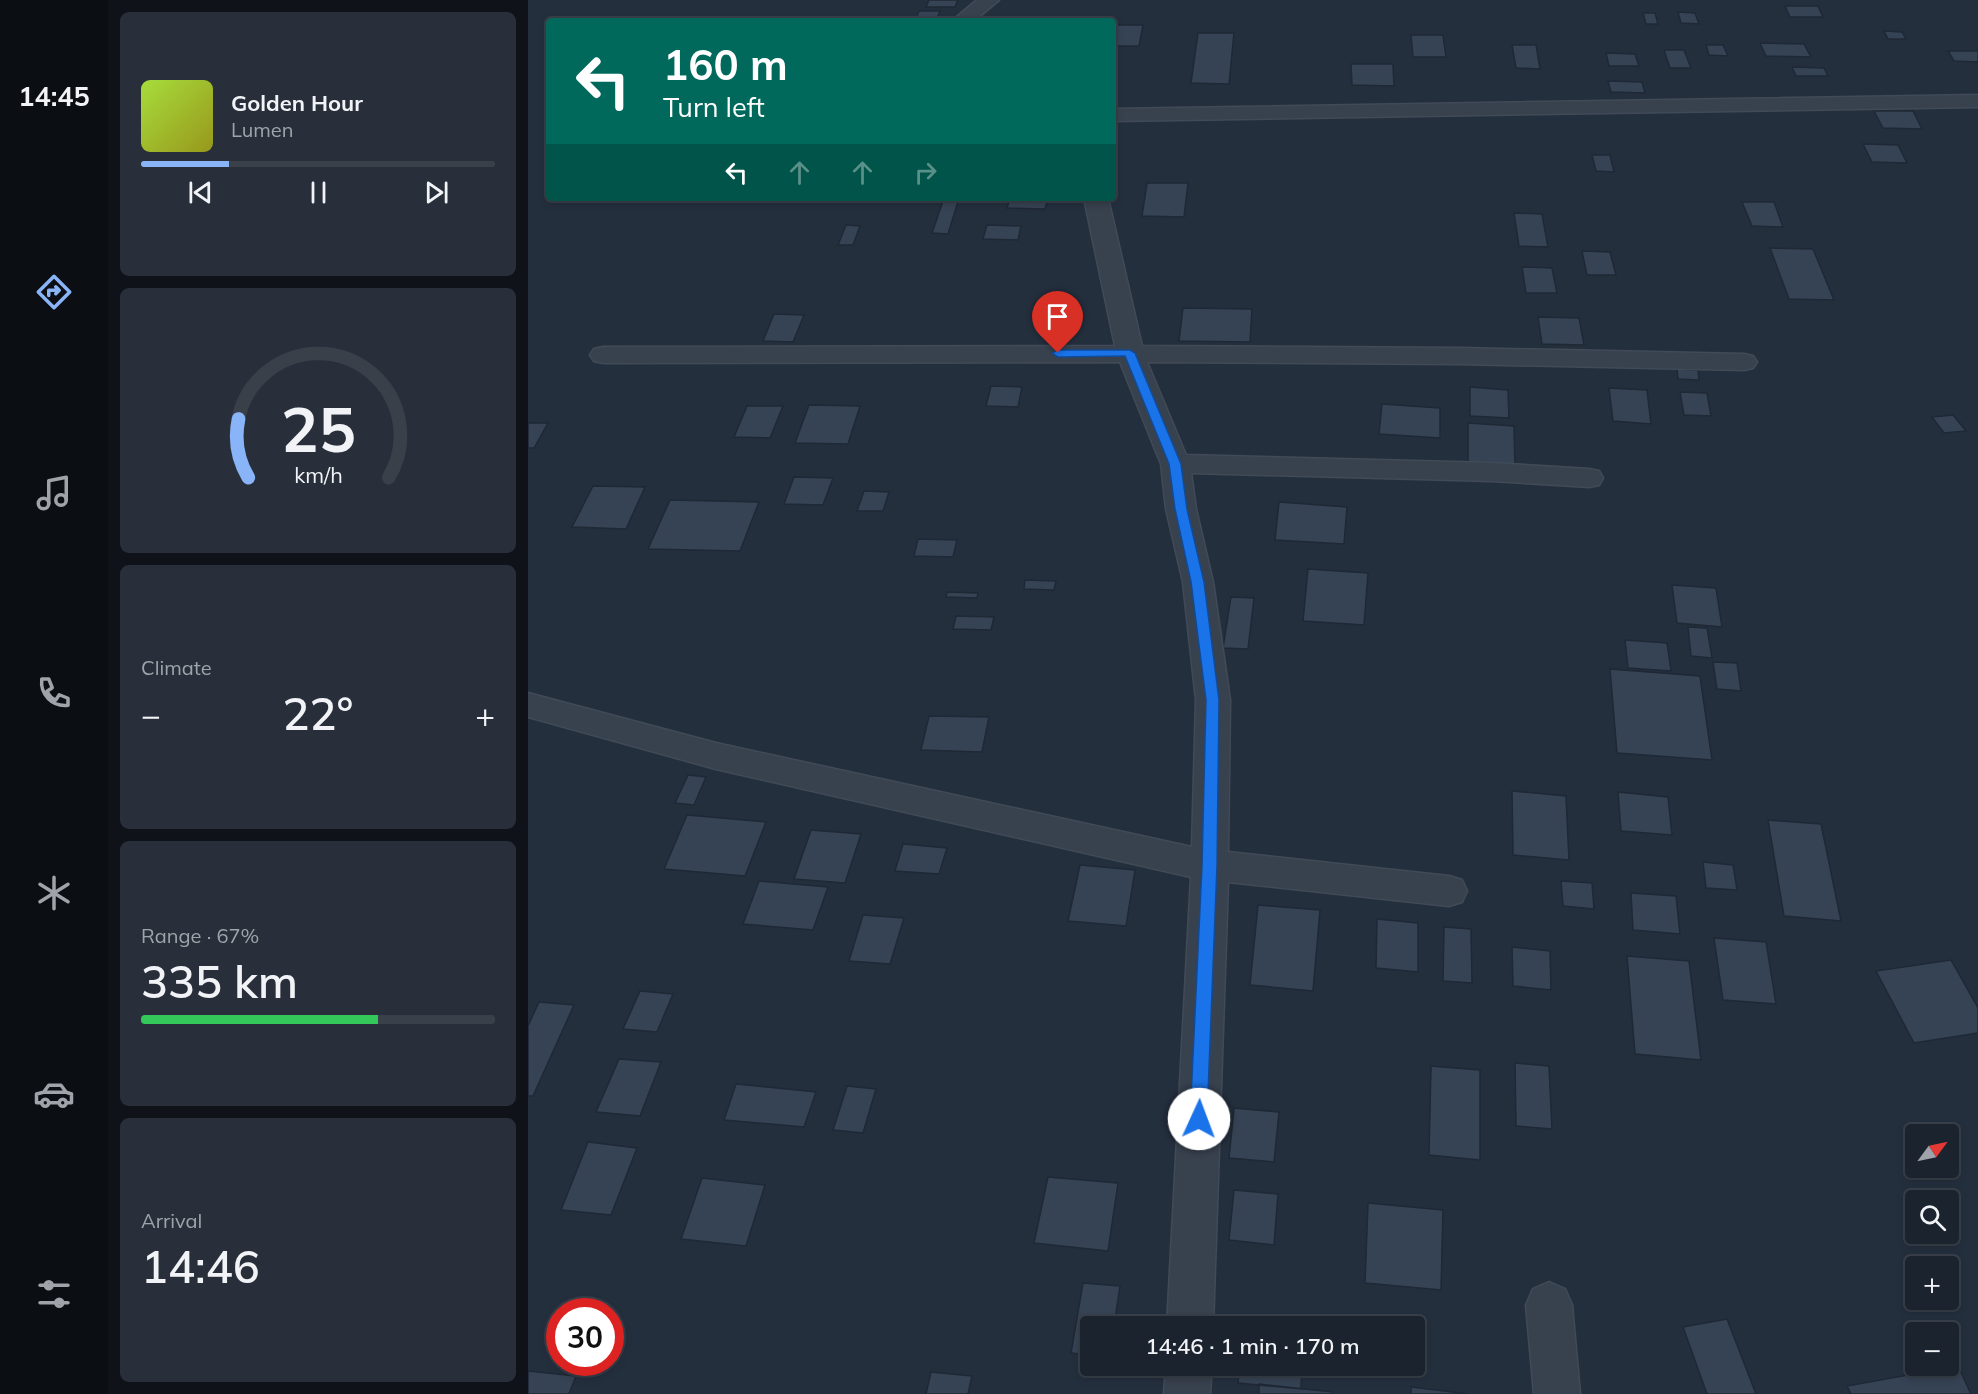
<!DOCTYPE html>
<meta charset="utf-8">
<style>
:root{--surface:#1b232e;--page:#282f3a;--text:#f1f3f6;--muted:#a0a4aa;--line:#39404a;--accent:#8ab4f8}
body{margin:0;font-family:Mulish,sans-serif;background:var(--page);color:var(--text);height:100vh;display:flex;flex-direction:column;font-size:22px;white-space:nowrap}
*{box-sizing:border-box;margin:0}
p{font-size:20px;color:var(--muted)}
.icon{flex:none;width:33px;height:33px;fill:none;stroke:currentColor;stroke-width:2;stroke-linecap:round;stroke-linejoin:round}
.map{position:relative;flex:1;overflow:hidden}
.details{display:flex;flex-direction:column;gap:12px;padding:12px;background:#0f1319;width:420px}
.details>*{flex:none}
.guide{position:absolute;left:18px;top:18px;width:570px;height:183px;border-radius:6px;box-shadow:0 3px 9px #0003,0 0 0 2px var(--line);background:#00695c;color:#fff;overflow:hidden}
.needle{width:39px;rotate:57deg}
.fabs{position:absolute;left:1377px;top:1124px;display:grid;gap:12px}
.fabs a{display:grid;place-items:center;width:54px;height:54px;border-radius:6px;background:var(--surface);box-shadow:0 3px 9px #0003,0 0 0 2px var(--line);font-size:30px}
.speed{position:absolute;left:18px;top:1298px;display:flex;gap:12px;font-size:30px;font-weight:700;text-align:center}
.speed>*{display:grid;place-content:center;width:78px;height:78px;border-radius:50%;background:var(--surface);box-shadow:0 3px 9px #0003,0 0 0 2px var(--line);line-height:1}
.speed .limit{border:9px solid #d22;background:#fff;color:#111}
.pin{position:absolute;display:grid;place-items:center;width:51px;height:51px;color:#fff;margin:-62px -26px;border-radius:50% 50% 50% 0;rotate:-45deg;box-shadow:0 0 6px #0007}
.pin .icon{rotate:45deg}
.me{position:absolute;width:66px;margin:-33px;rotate:2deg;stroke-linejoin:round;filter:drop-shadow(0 0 4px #0008)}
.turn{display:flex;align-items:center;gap:21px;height:126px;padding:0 18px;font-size:27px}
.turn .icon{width:78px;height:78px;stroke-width:2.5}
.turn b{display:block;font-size:42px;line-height:51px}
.lanes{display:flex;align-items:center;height:57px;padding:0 18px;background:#0003;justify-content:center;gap:30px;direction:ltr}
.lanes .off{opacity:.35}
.big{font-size:45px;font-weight:600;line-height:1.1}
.details .tile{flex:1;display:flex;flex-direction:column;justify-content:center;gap:9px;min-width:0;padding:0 21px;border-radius:9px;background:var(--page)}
.details .dial{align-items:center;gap:0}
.dial svg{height:156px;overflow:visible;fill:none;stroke:var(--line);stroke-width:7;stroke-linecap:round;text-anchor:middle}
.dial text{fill:var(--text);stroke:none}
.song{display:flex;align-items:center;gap:18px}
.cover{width:72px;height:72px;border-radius:9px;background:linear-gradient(135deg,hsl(80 70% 55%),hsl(60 70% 35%))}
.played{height:6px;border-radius:3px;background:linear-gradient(90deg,var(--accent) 25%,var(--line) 25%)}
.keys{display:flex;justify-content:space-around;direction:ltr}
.heat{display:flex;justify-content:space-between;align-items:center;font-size:33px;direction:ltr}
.charge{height:9px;border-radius:4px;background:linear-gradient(90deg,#34c759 67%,var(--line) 0)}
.trip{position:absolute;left:552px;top:1316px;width:345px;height:60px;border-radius:6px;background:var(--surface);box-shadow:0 3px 9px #0003,0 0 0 2px var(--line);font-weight:600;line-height:60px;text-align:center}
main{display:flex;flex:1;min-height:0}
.tabs{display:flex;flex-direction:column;width:108px;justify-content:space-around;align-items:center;background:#0b0e12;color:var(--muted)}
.tabs .icon{width:42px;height:42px}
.tabs .current{color:var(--accent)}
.tabs b{font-size:27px;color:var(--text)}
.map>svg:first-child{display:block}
.building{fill:#364354;stroke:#1f2835;stroke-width:1.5}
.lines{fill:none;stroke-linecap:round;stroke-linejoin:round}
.minor-casing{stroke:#414a57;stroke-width:3}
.minor{fill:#38414e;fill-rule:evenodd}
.route{fill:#1a73e8;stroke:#114b97;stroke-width:1.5}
</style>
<main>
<nav class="tabs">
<b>14:45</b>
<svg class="icon current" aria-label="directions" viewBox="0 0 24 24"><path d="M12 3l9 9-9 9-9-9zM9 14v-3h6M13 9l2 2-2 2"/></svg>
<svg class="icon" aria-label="music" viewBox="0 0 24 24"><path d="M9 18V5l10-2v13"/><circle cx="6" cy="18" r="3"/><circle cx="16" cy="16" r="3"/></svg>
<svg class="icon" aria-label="phone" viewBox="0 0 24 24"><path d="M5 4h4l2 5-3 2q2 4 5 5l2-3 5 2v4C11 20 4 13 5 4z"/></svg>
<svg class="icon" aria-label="climate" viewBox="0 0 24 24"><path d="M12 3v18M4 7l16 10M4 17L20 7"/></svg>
<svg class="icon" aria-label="car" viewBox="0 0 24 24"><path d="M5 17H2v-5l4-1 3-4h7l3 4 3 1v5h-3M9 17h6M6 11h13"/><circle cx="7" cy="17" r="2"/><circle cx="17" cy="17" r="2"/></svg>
<svg class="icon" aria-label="filters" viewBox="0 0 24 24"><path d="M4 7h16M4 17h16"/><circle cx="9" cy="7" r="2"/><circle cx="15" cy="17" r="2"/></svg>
</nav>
<section class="details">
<div class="tile">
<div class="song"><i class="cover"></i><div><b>Golden Hour</b><p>Lumen</p></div></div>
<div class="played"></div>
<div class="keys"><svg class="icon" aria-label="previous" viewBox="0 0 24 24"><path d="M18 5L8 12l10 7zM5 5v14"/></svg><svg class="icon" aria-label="pause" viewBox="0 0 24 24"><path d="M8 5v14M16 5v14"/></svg><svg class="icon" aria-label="next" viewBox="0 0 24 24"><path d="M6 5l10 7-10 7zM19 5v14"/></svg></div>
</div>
<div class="tile dial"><svg viewBox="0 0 100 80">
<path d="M14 69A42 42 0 1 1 86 69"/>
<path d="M14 69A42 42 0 0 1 9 39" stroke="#8ab4f8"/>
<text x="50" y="56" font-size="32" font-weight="700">25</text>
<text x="50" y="72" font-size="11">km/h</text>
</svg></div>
<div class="tile"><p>Climate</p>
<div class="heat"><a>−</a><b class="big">22°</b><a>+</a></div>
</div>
<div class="tile"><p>Range · 67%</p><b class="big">335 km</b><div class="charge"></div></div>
<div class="tile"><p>Arrival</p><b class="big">14:46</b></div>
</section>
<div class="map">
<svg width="1450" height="1394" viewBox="0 0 1450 1394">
<rect width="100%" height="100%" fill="#242f3e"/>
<!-- building -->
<path class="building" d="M401 0H430L427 7H398Z
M1257 6H1290L1295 17H1262Z
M391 11H412L408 21H387Z
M1150 12 1167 13 1171 24 1153 23Z
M1115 13H1127L1130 24H1118Z
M588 25H615L611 46H585Z
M1356 31 1374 32 1378 39H1360Z
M670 33H706L701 84 663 83Z
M883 35H915L918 57H885Z
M1232 43 1276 44 1283 57 1238 56Z
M984 45H1008L1012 69 988 68Z
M1178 45H1195L1200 56 1181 55Z
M1136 50H1156L1163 68H1142Z
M1420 51H1450V62L1426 61Z
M1078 53 1107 54 1111 66H1081Z
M823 64H865L866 86 824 85Z
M1264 67 1296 68 1300 76H1268Z
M1080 81 1114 82 1117 93 1083 92Z
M1346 111H1385L1394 129 1355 128Z
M1335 144 1370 145 1379 163 1344 162Z
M1064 155H1082L1086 172 1068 171Z
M619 183H660L656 217 614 216Z
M416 198H431L420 234 404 233Z
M482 198H520L517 209 479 208Z
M1214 202H1246L1255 227 1224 226Z
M986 213 1014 214 1020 247 991 246Z
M318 225 332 226 325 245H310Z
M459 225 493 226 490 240 455 239Z
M1242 248 1285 249 1306 300 1261 299Z
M1054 251 1082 252 1088 275H1059Z
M994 267 1024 268 1029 293H998Z
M655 308 724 309 722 342 651 341Z
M246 314 276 315 265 342 235 341Z
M1010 317 1051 318 1056 345 1014 344Z
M1149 369 1170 370 1171 380 1150 379Z
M463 386 494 387 490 407 458 406Z
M942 387 980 390 981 418 942 416Z
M1081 388 1119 390 1123 424 1085 421Z
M1152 392 1179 393 1183 416 1156 415Z
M854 404 912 408V438L851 434Z
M281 405 332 406 320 444 267 443Z
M219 406H255L242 438 206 437Z
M1425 415 1438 431 1416 433 1404 417Z
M0 423H20L6 448H0Z
M940 423 986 426 987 466 940 463Z
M266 477 305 478 295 505 256 504Z
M65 486 117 487 98 529 44 527Z
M336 491 361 492 355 511H329Z
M142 500 231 502 212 551 120 549Z
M751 502 819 507 816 544 747 540Z
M390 539 429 540 425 557 386 556Z
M780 569 840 573 836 625 775 621Z
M497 580 528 581 526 590 496 589Z
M1144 585 1188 588 1194 627 1149 623Z
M419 592 450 593 449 598 418 597Z
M703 597 726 598 720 649 695 648Z
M428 616 466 617 463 630 425 629Z
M1160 627 1179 628 1184 658 1163 656Z
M1097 640 1139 643 1143 671 1100 668Z
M1185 662 1209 663 1213 691 1189 689Z
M1082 669 1172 676 1184 760 1089 753Z
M401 716 461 717 454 752 393 750Z
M160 775 178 777 166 805 147 803Z
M984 791 1038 796 1041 860 985 855Z
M1090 792 1140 797 1144 835 1093 831Z
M159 815 238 822 217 876 136 869Z
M1240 820 1293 824 1313 921 1256 916Z
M283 830 333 834 317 883 266 879Z
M375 844 419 848 411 874 367 871Z
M1175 862 1205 865 1209 890 1178 888Z
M552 865 607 870 598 926 540 921Z
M231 881 300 887 285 930 215 924Z
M1033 881 1064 883 1066 909 1035 906Z
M1103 893 1148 896 1152 934 1105 930Z
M730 905 792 910 785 991 722 985Z
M335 915 376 918 362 964 321 961Z
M849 919 890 923V972L848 968Z
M916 927 943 929 944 983 915 981Z
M1186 938 1238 942 1248 1004 1195 1000Z
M984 947 1022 951 1023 990 985 986Z
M1099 956 1161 961 1173 1060 1107 1054Z
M1423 960 1450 1008V1033L1386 1043 1348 971Z
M112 991 145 994 129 1032 95 1029Z
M11 1002 46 1005 5 1096H0V1026Z
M91 1059 133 1062 112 1116 68 1112Z
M987 1063 1021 1066 1024 1129 988 1126Z
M903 1066 952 1070V1160L901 1155Z
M208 1084 288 1092 276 1127 196 1120Z
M319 1086 348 1089 335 1133 305 1130Z
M706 1108 751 1112 746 1162 701 1158Z
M60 1142 109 1148 83 1215 33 1210Z
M520 1177 590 1183 580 1251 506 1243Z
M174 1178 237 1185 218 1246 153 1239Z
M706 1190 750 1194 746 1245 701 1240Z
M840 1203 915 1210 913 1290 837 1283Z
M555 1283 592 1286 586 1326H562V1355L543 1353Z
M1199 1319 1228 1394H1179L1155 1327Z
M716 1321 757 1326H716Z
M712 1365H774L773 1389 710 1383Z
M1430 1366 1443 1394H1323L1319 1386Z
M0 1371 48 1376 41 1394H0Z
M403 1372 444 1376 440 1394H398Z
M731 1384 805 1392V1394H731Z
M883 1387 941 1394H883Z"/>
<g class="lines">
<!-- minor casing -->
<g class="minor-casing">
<path id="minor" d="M449 0H471L446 21H424Z
M1450 95V107L585 121V109Z
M556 198H580L614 346 931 348 1216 354 1225 356 1229 362 1225 368 1216 370 931 364 619 362 658 455 964 463 1061 469 1071 471 1075 478 1071 485 1061 487 964 481 663 473 668 509 685 582 702 700 700 852 921 876 934 880 939 891 934 902 921 906 700 882 685 1326H639L663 877 188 769 0 717V693L188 743 664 847 668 700 655 582 638 509 633 464 592 362 75 363 66 361 62 355 66 349 75 347 587 346Z
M1021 1282 1037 1289 1044 1305 1052 1394H1006L998 1305 1005 1289Z
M638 1365H684L682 1394H636Z"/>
</g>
<!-- minor -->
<use href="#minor" class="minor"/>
</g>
<!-- route -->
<path class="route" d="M602 350 607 353 653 464 659 509 676 582 691 700 689 866 679 1119 677 1124 671 1127 665 1124 662 1119 674 866 678 700 663 582 647 509 641 464 597 356 530 357 524 353 530 350Z"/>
</svg>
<div class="fabs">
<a><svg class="needle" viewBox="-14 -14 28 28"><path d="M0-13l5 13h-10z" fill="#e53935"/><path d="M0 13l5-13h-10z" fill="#a0a4aa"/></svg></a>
<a><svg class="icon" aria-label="search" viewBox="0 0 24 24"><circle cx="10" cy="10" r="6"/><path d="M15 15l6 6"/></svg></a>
<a>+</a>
<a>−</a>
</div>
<div class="speed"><div class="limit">30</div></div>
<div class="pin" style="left:530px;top:353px;background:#d93025"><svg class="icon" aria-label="arrive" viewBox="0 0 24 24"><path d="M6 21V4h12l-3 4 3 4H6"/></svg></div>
<svg class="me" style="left:671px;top:1119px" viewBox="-20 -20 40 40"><circle r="19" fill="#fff"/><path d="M0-13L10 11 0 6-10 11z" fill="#1a73e8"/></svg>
<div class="trip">14:46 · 1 min · 170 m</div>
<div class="guide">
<div class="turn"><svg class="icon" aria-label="left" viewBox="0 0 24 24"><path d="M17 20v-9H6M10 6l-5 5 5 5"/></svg><div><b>160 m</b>Turn left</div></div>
<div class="lanes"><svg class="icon" aria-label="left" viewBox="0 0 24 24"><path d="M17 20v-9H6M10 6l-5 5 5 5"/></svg><svg class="icon off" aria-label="ahead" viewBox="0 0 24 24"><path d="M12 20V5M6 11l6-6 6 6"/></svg><svg class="icon off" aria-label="ahead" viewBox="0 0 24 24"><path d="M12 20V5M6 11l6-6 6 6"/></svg><svg class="icon off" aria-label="right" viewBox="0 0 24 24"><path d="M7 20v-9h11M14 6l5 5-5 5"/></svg></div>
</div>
</div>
</main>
